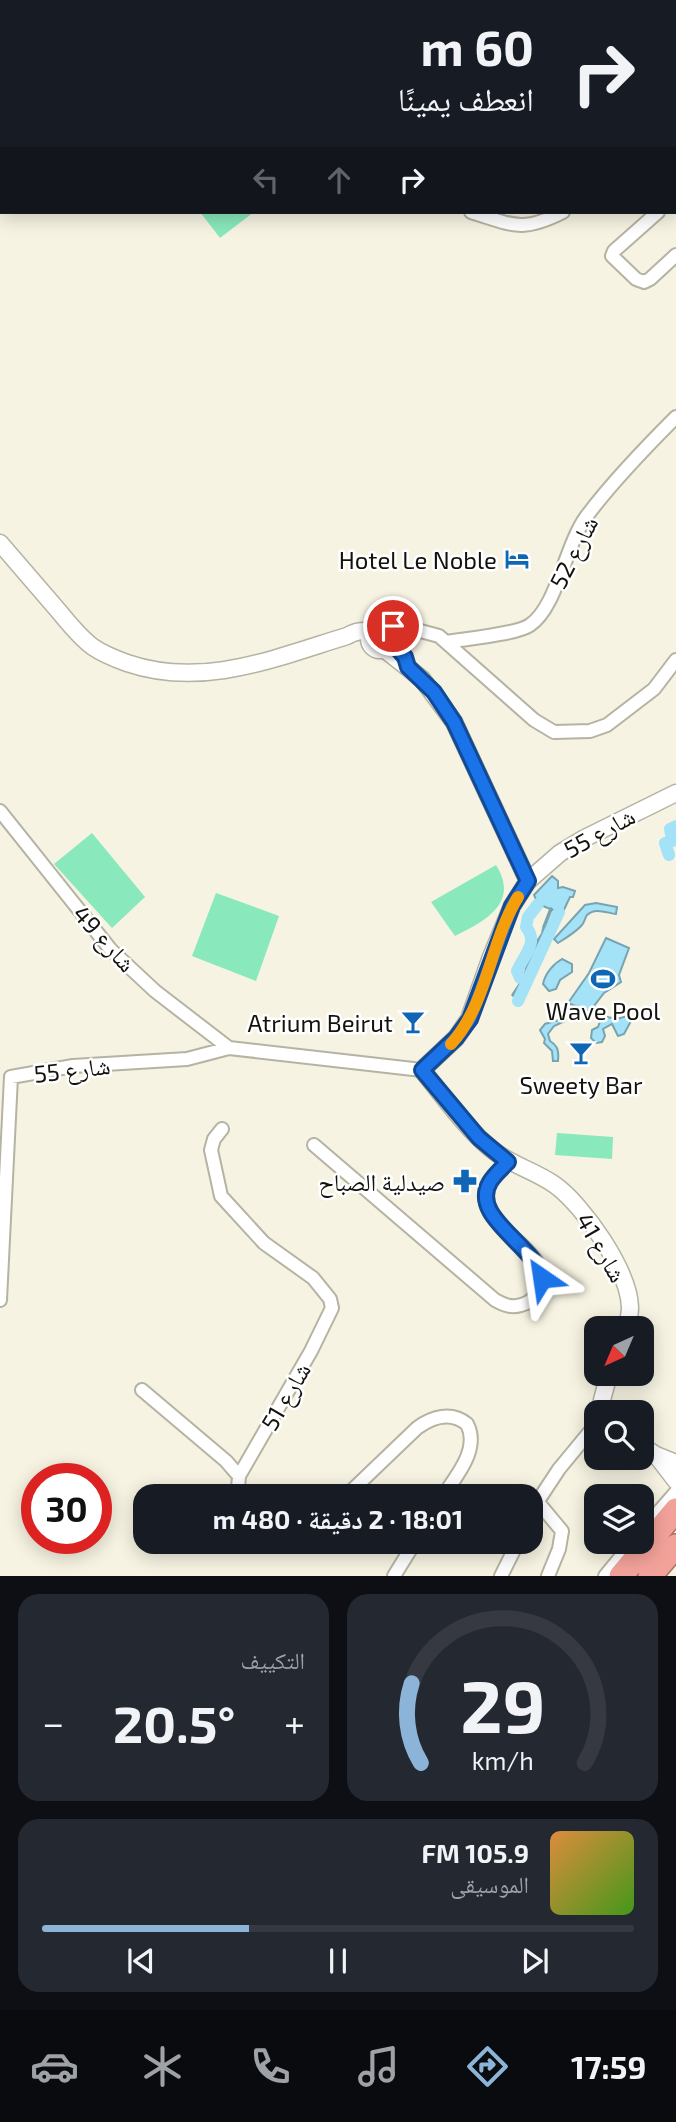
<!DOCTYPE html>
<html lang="ar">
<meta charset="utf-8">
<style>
:root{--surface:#171b24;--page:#242831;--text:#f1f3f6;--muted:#9ea1a6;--line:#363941;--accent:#8bb4d8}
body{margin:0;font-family:"Exo 2","Noto Naskh Arabic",sans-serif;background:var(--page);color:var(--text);direction:rtl;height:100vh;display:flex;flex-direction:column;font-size:26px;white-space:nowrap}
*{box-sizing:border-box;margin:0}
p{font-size:23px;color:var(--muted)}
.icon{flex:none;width:38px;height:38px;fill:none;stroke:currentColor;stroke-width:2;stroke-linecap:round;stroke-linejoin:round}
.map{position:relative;height:1576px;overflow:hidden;direction:ltr}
.panel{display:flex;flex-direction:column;gap:18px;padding:18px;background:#0d0f14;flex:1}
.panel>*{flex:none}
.top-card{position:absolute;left:0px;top:0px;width:677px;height:214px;box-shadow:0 4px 18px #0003;direction:rtl;background:#171b24;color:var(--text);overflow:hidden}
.needle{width:46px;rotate:224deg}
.tools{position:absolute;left:584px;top:1316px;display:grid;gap:14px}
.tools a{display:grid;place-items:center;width:70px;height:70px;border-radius:14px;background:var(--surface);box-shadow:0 4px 18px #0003;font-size:35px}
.speed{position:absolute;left:21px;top:1463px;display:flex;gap:14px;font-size:35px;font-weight:700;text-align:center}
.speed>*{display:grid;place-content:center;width:91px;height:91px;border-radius:50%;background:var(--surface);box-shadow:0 4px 18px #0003;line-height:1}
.speed .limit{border:10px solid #d22;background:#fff;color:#111}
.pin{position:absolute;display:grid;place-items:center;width:60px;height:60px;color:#fff;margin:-30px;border:4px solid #fff;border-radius:50%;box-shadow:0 2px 7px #0007}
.me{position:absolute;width:77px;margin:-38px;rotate:328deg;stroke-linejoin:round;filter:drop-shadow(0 0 5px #0008)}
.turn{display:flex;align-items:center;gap:24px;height:147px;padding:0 28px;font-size:32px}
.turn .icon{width:91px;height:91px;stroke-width:2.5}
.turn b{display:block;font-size:49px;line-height:60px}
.lanes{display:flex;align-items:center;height:66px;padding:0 28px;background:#0003;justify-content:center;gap:35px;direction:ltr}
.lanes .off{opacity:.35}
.big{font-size:52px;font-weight:700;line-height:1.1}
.panel .card{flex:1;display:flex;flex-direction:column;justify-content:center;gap:10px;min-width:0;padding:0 24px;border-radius:21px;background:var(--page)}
.panel .dial{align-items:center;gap:0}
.dial svg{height:182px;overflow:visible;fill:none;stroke:var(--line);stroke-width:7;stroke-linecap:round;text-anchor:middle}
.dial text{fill:var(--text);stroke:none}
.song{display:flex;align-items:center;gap:21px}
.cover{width:84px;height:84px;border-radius:10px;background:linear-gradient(135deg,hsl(30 70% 55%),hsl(100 70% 35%))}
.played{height:7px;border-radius:4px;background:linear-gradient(90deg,var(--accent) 35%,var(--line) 35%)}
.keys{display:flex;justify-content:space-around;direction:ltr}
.heat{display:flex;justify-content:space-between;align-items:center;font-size:38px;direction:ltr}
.panel .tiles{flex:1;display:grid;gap:18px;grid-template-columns:1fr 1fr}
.card:last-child{grid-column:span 2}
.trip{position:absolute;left:133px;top:1484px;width:410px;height:70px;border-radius:21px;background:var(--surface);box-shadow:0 4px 18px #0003;font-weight:700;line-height:70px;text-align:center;direction:rtl}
.menu{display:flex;height:112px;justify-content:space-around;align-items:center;background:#090b0e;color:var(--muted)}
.menu .icon{width:49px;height:49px}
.menu .on{color:var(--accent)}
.menu b{font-size:32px;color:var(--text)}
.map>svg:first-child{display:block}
.green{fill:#89e8bc}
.water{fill:#a4e2f7;stroke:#78a4b1;stroke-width:2}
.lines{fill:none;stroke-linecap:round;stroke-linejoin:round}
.stream{stroke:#78a4b1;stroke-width:3.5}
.canal{stroke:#a4e2f7;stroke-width:12}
.minor-casing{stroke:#b5b3a2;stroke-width:16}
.tertiary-casing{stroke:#b5b3a2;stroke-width:19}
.motorway-casing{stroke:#a57069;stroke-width:26}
.minor{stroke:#fff;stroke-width:12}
.tertiary{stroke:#fff;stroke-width:16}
.motorway{stroke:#f3a29a;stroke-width:23}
.route-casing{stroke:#114b97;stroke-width:18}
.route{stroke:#1a73e8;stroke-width:12}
.slow{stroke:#f59e0b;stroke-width:12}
.labels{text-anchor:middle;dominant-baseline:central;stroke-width:5;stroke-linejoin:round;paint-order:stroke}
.street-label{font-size:24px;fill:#13120d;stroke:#fff}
.poi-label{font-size:24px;fill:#13120d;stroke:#fff;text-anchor:end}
</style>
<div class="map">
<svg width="676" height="1576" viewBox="0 0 676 1576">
<rect width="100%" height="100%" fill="#f6f3e2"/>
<!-- green -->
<path class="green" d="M200 212H254L220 238Z
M92 833 145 897 112 928 54 864Z
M496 865C520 903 485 921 455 936L431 902Z
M216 893 279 916 256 981 192 956Z
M557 1133 613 1137 612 1159 555 1155Z"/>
<!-- water -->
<path class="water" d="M552 876 558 881V888L563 887 575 891 573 897H570L562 914 538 904 534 895Z
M596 903 617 907 616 914C607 913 595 907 587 915 585 917 585 922 582 925 576 932 566 938 558 943L554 939 585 905Z
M606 938 629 948 619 975 621 982 604 993 594 1006 598 1009 595 1014 568 1003 589 973Z
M562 959 572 964V972L560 980 556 989 549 991 543 984C545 974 553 964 562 959Z
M562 1013 567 1015 565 1021 554 1026 548 1034 550 1041C558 1046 559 1051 558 1061H553L552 1051 544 1043 545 1039 540 1030 545 1024 559 1020Z
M630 1015 631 1021 624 1034 618 1036 612 1024 603 1029 605 1036 602 1042 596 1043 591 1038 592 1030 598 1027 602 1016 617 1019Z"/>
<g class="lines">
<!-- stream -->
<path class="stream" d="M526 972C534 962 532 951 538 941 545 930 551 923 555 911
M513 995 525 977 528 962 541 943 544 927 551 909"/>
<!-- canal -->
<path class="canal" d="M676 826 670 829 672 839H676
M669 855 665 843 676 840
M520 978 517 971C524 955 539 942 526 927L528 917 538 904
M518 1001 559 912"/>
<!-- minor casing -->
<g class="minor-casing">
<path id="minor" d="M471 212C513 225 522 233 563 212
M658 212 614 251 612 256 636 279 644 282 650 279 676 255
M385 630 393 626H402L439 636 534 720 554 732 590 731 607 725 654 689 676 660
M391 639 405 635 410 629
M447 642C464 639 518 634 530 625 557 607 565 546 586 517 612 482 645 448 676 417
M0 811 111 950 155 991 229 1048
M222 1129 214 1139 211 1150 221 1196 264 1243 313 1278 330 1299 332 1308 311 1351 239 1476 238 1488 242 1496
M314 1145 495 1300C504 1305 511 1308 521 1305 529 1303 534 1299 538 1292 558 1255 493 1234 486 1203 482 1185 497 1173 508 1162
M0 1300 11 1077 73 1066 187 1059 229 1048 422 1070
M142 1390 226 1461 239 1476
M346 1496 417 1428C432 1417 451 1411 467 1424 480 1449 457 1475 443 1496
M537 1501 562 1531 559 1549 548 1576
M530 1513 559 1469 597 1423
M642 1531 676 1492
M394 1576 415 1542
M501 1576 518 1542
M605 1576 633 1542"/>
</g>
<!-- tertiary casing -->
<g class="tertiary-casing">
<path id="tertiary" d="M530 0H537
M553 0 554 2
M0 543C19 565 37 586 56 608 68 622 79 637 93 647 103 654 116 659 127 663 203 689 275 658 347 636 356 631 362 630 372 632
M369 639a11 11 0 1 1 22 0a11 11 0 1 1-22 0Z
M384 649 422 679 454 722 528 881
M626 1328C628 1322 630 1314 630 1307 629 1271 584 1206 555 1185 534 1170 510 1165 490 1148 464 1126 444 1097 422 1070L456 1038 469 1019 491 957 512 906 528 881 560 853 585 838 676 793
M604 1412 602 1400 609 1374
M642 1446 656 1455 676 1463
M656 1455 676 1481"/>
</g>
<!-- motorway casing -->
<g class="motorway-casing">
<path id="motorway" d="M621 1576 676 1510
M650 1576 676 1546"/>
</g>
<!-- minor -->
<use href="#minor" class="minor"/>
<!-- tertiary -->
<use href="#tertiary" class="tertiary"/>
<!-- motorway -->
<use href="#motorway" class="motorway"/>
</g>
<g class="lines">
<!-- route casing -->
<g class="route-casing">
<path id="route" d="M393 626H402L410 629 405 635 391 641 405 657 408 667 434 692 454 722 528 881 512 906 470 1019 456 1038 422 1070 479 1138 508 1162C502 1168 494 1175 490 1182 469 1217 535 1245 542 1278"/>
</g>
<!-- route -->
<use href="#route" class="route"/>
<!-- slow -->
<path class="slow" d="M451 1044C487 1005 490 942 518 897"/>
</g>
<!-- icons -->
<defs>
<g id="hotel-bare" transform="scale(1.89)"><path d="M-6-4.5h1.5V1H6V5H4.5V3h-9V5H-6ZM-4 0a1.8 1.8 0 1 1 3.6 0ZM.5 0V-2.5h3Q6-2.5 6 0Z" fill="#0f66b4" stroke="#fff" stroke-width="2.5" paint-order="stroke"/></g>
<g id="stadium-bare" transform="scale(1.89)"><path d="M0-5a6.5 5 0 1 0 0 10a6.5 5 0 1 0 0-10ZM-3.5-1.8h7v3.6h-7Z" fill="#0f66b4" stroke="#fff" stroke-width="2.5" paint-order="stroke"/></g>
<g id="bar-bare" transform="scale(1.89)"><path d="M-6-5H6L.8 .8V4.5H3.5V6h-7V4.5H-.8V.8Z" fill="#0f66b4" stroke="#fff" stroke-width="2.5" paint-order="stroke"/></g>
<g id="pharmacy-bare" transform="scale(1.89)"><path d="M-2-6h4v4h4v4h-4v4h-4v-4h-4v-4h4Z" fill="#0f66b4" stroke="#fff" stroke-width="2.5" paint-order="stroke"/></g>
</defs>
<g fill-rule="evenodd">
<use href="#hotel-bare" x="517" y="559"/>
<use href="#stadium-bare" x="603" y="979"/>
<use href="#bar-bare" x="413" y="1022"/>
<use href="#bar-bare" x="581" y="1053"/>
<use href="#pharmacy-bare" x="465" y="1181"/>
</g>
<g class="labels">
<!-- street labels -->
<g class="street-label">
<text transform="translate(573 552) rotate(-63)">شارع 52</text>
<text transform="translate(599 832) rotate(-29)">شارع 55</text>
<text transform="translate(105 938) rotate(48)">شارع 49</text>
<text transform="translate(72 1069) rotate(-7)">شارع 55</text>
<text transform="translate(602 1247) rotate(60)">شارع 41</text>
<text transform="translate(285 1396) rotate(-60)">شارع 51</text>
</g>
<!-- poi labels -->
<g class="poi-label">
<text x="497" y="559">Hotel Le Noble</text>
<text x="603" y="1010" text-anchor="middle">Wave Pool</text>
<text x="393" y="1022">Atrium Beirut</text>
<text x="581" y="1084" text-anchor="middle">Sweety Bar</text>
<text x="445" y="1181">صيدلية الصباح</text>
</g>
</g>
</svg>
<div class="tools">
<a><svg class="needle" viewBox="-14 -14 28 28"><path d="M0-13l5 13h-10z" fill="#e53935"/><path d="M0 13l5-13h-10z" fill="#9ea1a6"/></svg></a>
<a><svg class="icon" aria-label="search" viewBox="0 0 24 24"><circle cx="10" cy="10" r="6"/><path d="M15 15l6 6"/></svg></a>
<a><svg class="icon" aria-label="layers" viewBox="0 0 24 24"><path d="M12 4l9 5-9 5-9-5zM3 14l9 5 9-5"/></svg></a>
</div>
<div class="speed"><div class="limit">30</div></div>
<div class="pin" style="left:393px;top:626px;background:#d93025"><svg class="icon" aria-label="arrive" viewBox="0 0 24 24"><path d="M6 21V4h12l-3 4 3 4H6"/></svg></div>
<svg class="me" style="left:542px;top:1278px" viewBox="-20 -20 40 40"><path d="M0-17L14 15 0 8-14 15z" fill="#1a73e8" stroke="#fff" stroke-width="4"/></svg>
<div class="trip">18:01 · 2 دقيقة · 480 m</div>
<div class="top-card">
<div class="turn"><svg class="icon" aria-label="right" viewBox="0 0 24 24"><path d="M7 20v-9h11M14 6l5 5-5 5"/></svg><div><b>60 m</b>انعطف يمينًا</div></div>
<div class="lanes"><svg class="icon off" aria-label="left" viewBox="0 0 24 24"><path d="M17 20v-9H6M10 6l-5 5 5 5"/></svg><svg class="icon off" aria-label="ahead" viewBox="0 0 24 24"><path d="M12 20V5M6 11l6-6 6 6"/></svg><svg class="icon" aria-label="right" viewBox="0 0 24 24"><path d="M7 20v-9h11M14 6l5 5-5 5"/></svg></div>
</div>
</div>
<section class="panel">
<div class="tiles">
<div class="card dial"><svg viewBox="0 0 100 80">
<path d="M14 69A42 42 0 1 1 86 69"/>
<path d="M14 69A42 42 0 0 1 10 34" stroke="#8bb4d8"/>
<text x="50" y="56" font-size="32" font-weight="700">29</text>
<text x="50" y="72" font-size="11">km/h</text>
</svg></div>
<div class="card"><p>التكييف</p>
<div class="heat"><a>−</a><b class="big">20.5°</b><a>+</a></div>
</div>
<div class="card">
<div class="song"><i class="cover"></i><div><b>105.9 FM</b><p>الموسيقى</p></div></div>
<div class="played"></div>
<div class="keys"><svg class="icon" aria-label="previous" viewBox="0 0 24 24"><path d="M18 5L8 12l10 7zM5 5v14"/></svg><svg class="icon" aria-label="pause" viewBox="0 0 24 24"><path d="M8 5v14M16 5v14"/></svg><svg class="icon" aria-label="next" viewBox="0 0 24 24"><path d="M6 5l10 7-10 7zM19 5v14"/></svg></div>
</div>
</div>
</section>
<nav class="menu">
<b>17:59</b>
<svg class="icon on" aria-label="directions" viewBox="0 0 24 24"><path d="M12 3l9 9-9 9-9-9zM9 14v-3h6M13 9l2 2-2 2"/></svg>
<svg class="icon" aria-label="music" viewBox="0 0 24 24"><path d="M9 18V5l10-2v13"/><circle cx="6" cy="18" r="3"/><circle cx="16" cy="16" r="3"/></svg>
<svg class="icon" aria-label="phone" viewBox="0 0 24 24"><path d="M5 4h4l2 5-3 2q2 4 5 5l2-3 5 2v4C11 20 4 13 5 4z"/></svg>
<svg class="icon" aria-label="climate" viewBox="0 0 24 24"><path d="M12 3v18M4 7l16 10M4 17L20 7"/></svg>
<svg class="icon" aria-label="car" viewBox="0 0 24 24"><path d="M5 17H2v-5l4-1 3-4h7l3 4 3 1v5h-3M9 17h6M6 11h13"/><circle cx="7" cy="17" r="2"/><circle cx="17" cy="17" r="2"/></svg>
</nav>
